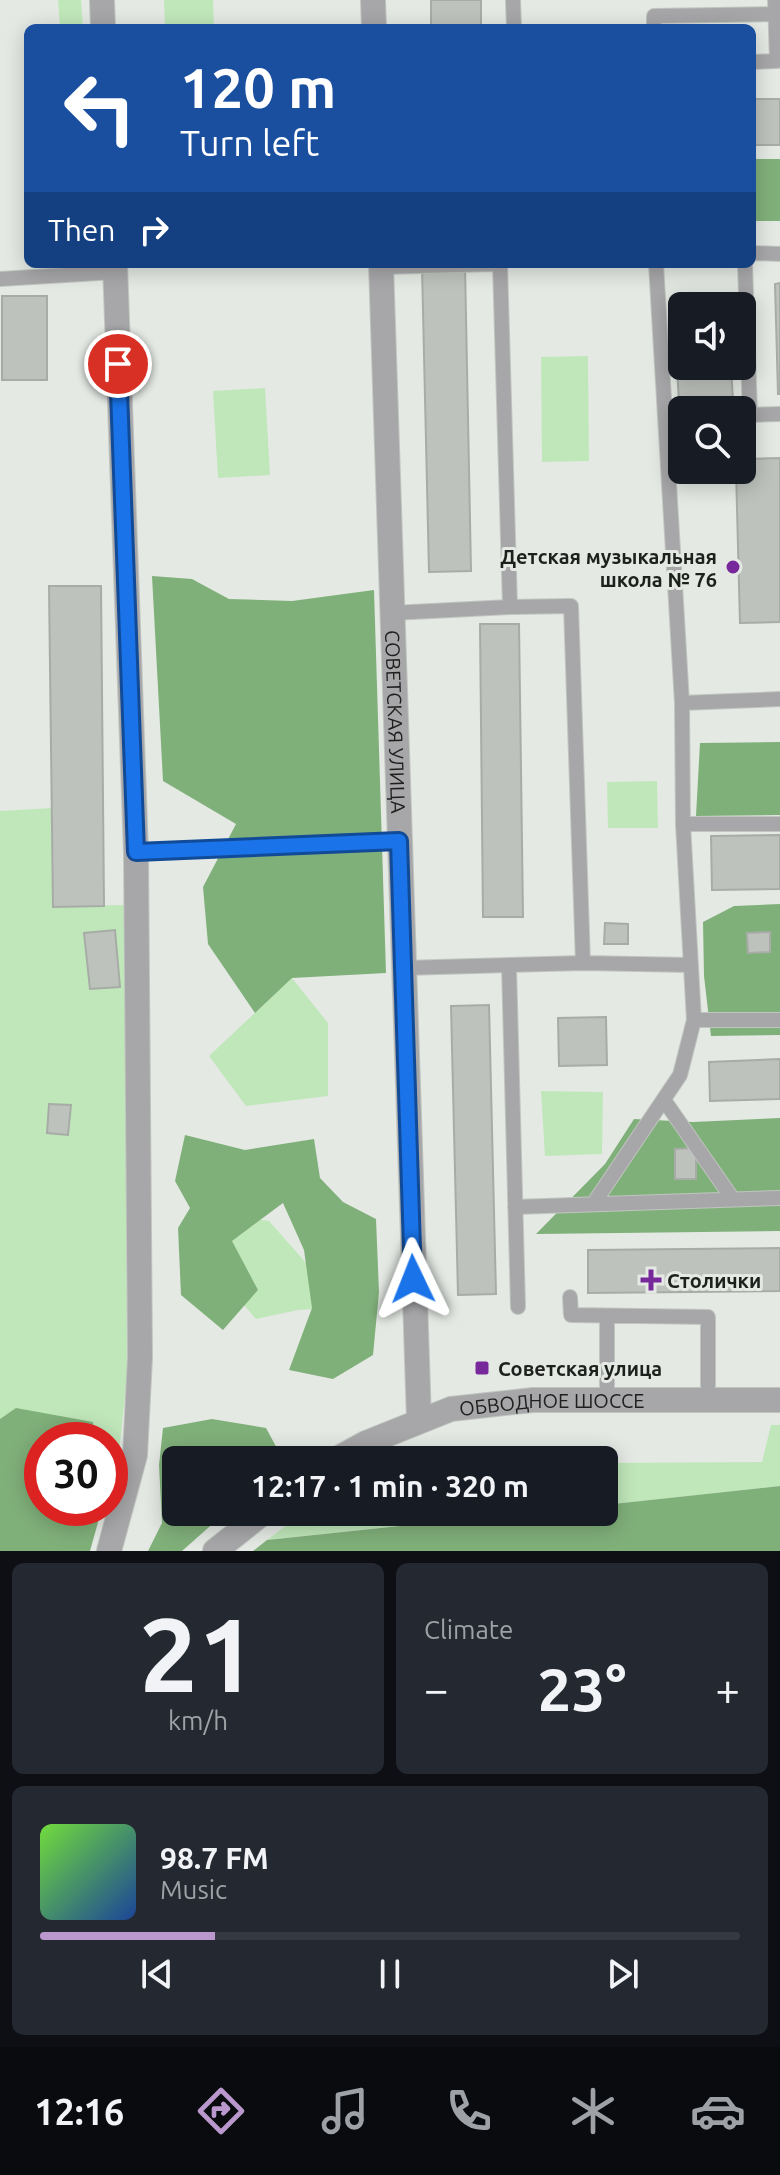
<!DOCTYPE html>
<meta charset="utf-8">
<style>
:root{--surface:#171b24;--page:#242831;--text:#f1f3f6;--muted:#9ea1a6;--line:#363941;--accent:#ba98cd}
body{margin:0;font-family:Ubuntu,sans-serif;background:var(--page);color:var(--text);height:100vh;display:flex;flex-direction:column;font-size:30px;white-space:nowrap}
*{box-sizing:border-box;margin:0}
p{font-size:26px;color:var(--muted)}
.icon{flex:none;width:44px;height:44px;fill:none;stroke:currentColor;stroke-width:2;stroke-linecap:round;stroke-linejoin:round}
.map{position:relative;height:1551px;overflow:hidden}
.drawer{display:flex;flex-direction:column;gap:12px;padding:12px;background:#0d0f14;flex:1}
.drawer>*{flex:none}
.banner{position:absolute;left:24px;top:24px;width:732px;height:244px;border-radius:12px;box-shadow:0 4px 20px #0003;background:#1a4fa0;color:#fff;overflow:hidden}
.buttons{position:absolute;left:668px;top:292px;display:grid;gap:16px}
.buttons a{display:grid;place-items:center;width:88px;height:88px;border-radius:12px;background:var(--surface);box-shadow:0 4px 20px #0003;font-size:40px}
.speed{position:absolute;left:24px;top:1422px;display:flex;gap:16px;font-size:40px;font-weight:700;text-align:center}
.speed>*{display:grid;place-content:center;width:104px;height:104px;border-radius:50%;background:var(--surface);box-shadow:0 4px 20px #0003;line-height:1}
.speed .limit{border:12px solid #d22;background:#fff;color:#111}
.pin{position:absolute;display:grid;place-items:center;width:68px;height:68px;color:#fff;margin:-34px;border:4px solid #fff;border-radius:50%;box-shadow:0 2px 8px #0007}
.me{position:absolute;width:88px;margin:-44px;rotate:358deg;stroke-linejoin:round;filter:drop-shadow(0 0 6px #0008)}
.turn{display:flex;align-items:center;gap:28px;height:168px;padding:0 24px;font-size:36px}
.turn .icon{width:104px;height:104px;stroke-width:2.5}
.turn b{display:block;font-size:56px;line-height:68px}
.then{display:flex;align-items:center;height:76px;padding:0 24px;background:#0003;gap:16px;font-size:30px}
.big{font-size:60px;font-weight:700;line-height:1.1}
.drawer .widget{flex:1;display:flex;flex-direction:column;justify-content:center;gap:12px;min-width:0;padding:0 28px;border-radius:12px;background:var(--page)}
.drawer .dial{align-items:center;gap:0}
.dial b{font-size:104px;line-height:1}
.song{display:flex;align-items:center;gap:24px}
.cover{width:96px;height:96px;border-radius:12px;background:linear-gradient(135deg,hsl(100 70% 55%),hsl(220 70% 35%))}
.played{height:8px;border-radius:4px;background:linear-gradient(90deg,var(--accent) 25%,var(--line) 25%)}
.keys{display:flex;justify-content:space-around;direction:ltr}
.heat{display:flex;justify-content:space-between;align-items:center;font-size:44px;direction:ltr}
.drawer .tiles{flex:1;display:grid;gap:12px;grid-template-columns:1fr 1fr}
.widget:last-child{grid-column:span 2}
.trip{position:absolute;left:162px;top:1446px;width:456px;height:80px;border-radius:12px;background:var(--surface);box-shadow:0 4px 20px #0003;font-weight:700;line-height:80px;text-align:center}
.dock{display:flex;height:128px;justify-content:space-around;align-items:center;background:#090b0e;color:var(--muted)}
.dock .icon{width:56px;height:56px}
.dock .on{color:var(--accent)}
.dock b{font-size:36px;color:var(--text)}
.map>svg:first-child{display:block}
.green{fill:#c0e7ba}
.forest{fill:#80b07a}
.building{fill:#bec2bd;stroke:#a7aca7;stroke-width:2}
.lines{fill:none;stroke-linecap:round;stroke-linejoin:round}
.service-casing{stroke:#c0c5c0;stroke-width:16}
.minor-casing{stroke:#c0c5c0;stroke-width:26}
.tertiary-casing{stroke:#c0c5c0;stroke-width:26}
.service{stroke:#a7a6a8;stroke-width:14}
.minor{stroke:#a7a6a8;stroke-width:24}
.tertiary{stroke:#a7a6a8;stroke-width:24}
.route-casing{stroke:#114b97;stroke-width:20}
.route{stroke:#1a73e8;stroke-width:14}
.poi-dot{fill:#77289a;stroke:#e4e9e4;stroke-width:3}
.labels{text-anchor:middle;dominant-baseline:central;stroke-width:6;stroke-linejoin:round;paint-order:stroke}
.poi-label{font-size:20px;font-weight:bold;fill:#1e201e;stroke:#e4e9e4;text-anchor:start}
.street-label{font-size:20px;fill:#1e201e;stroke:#e4e9e4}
</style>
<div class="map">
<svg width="780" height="1551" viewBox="0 0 780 1551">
<rect width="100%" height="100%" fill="#e4e9e4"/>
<!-- green -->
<path class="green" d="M58 0H81L83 28H60Z
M164 0H213L214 28H165Z
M588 356 589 461 542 462 541 357Z
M265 388 270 475 218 478 213 391Z
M657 781 658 828H608L607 782Z
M52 808 53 906 125 905 127 1376 120 1444 110 1478V1440H95L93 1422 0 1419V811Z
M292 978 328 1023V1096L246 1106 209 1056Z
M541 1091 603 1092 602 1154 545 1156Z
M223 1215 269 1221 345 1307 298 1310 256 1319 210 1266Z
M771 1425H780V1486L604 1505V1463L762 1462Z
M304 1512H533L267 1540Z"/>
<!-- forest -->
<path class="forest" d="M752 159H780V221H752Z
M152 576 192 579 229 599 292 601 374 590 386 973 292 978 255 1013 208 944 203 887 236 824 163 781Z
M780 742V815L696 816 700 743Z
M780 904V1035L711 1036 704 976 703 922 734 906Z
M780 1118V1231L536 1234 605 1164 634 1119 693 1122Z
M185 1135 245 1150 314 1139 320 1178 343 1202 376 1219 379 1292 373 1355 333 1379 289 1370 312 1308 304 1250 283 1203 232 1241 258 1290 223 1330 181 1295 178 1228 190 1208 175 1181Z
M16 1408 93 1422 95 1440H42V1508H102L90 1551H0V1419Z
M212 1419 266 1428 279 1452 273 1460H176V1512H226L182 1551H148L162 1523 159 1465 163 1428Z
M780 1486V1551H253L267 1540 533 1512H604V1505Z"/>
<!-- building -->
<path class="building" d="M431 0H481V28H431Z
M752 99H780V145H752Z
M465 266 471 571 429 572 422 267Z
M780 283V394H778L775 284Z
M2 296H47V380H2Z
M674 314H682V366H731L733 401 679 403Z
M780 458V622L740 623 736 470H742V459Z
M49 586H101L104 906 53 907Z
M480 624H519L523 917H483Z
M780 835V889L712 890 711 836Z
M605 923 628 924V944H604Z
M115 930 120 987 90 989 84 933Z
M770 932V952L748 953 747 933Z
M489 1005 496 1294 458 1295 451 1006Z
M606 1017 607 1065 559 1066 558 1018Z
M780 1059V1099L710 1101 709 1062Z
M49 1104 71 1105 68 1135 47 1133Z
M696 1148V1179H675V1149Z
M780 1248V1291L588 1293V1250Z"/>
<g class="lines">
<!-- service casing -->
<g class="service-casing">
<path id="service" d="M513 0 514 28
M654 28V16L775 14
M752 62 777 61 775 0
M752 253 780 254
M656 264 682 703
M745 264 750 415 780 414
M381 267 494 264
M0 279 115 272
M392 613 510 607
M683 824H780
M136 852 399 841
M583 963 690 965
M509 966 518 1307
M403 968 583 963 571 606 510 607 500 264
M694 1020H780
M664 1100 732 1198
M594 1203 680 1075 694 1020 683 824 682 703 780 699
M515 1207 780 1198
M570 1297 571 1315 708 1317V1400
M607 1399V1316"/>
</g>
<!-- minor casing -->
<g class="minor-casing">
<g id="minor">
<path d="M102 0 103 28"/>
<path d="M373 0 374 28"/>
<path id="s1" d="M381 264 419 1420"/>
<path d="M109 1551 135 1455 140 1357 136 852 115 264"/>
</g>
</g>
<!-- tertiary casing -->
<g class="tertiary-casing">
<g id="tertiary">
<path id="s2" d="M335 1460 366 1443 451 1409 533 1400H780"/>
<path d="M215 1551 264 1512"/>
</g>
</g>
<!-- service -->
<use href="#service" class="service"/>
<!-- minor -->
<use href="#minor" class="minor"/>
<!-- tertiary -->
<use href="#tertiary" class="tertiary"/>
</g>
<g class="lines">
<!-- route casing -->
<g class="route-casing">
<path id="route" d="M118 364 136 852 399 841 413 1279"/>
</g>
<!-- route -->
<use href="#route" class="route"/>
</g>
<!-- markers -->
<g class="poi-dot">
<circle cx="733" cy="567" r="8"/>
<path d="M647 1268h8v8h8v8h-8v8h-8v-8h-8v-8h8z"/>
<rect x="474" y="1360" width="16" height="16" rx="4"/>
</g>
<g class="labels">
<!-- poi labels -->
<g class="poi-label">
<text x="717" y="556" text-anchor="end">Детская музыкальная<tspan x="717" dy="23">школа № 76</tspan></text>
<text x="667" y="1280">Столички</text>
<text x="498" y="1368">Советская улица</text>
</g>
<!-- street labels -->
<g class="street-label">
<text stroke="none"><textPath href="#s1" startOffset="458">СОВЕТСКАЯ УЛИЦА</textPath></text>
<text stroke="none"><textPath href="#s2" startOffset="228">ОБВОДНОЕ ШОССЕ</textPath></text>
</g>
</g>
</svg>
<div class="buttons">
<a><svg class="icon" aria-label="sound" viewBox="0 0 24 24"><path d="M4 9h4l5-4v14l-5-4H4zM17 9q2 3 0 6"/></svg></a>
<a><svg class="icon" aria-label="search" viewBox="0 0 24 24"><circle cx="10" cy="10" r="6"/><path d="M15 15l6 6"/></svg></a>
</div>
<div class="speed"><div class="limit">30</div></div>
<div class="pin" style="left:118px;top:364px;background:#d93025"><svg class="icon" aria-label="arrive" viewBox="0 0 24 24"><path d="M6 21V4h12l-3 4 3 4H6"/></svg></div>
<svg class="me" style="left:413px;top:1279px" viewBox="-20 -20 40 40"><path d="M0-17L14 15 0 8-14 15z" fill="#1a73e8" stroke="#fff" stroke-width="4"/></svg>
<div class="trip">12:17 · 1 min · 320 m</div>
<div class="banner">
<div class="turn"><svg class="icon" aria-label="left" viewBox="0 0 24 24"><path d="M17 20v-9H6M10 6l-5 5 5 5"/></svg><div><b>120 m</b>Turn left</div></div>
<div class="then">Then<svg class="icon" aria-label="right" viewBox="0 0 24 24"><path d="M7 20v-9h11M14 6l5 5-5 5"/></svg></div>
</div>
</div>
<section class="drawer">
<div class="tiles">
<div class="widget dial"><b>21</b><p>km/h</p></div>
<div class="widget"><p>Climate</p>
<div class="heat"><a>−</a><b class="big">23°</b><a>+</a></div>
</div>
<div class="widget">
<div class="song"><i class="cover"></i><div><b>98.7 FM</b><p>Music</p></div></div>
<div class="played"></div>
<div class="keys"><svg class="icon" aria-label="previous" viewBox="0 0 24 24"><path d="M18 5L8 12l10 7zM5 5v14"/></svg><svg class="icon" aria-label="pause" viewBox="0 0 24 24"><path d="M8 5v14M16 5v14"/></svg><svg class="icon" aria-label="next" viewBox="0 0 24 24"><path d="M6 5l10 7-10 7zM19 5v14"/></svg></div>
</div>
</div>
</section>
<nav class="dock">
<b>12:16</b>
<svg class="icon on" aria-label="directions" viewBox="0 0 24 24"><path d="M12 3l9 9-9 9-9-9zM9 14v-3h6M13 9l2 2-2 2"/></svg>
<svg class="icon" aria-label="music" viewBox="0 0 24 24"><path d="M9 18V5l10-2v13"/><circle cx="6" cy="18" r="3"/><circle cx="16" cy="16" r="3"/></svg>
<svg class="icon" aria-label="phone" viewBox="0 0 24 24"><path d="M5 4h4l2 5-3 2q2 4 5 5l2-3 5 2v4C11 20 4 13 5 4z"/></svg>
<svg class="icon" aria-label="climate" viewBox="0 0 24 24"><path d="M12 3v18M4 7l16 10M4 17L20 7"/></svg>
<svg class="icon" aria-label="car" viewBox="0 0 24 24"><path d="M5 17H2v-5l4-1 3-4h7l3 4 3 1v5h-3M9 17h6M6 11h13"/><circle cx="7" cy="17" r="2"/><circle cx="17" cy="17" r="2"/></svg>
</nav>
